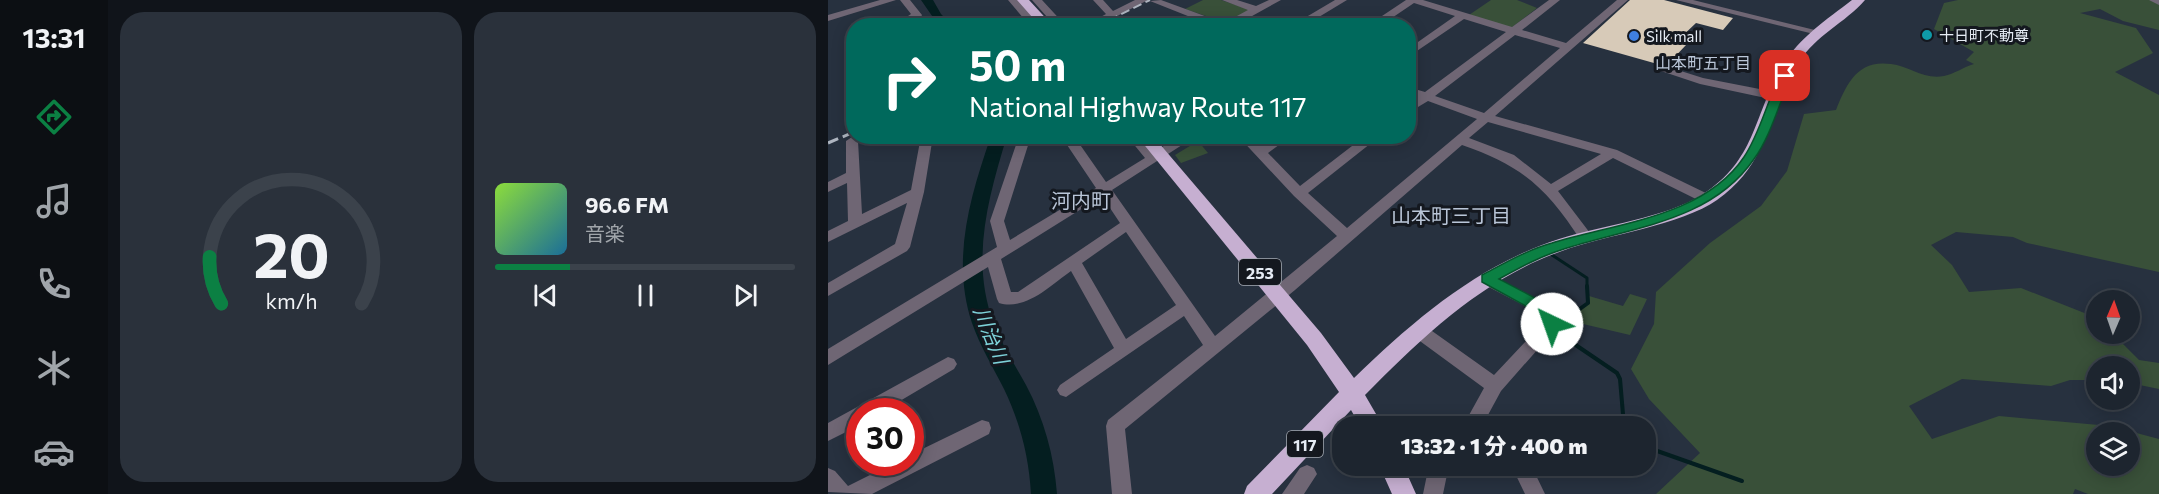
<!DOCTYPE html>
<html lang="ja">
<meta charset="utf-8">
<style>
:root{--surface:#1d252f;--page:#2a313b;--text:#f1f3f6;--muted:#a0a5aa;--line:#3b424b;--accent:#0b8043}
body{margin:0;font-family:Commissioner,"Noto Sans JP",sans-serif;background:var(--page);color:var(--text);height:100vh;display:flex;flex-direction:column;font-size:22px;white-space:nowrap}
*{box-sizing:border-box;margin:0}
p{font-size:20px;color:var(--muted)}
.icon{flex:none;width:33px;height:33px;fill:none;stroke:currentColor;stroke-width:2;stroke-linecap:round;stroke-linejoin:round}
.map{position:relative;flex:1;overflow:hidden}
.details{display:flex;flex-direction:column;gap:12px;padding:12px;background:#10141a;width:720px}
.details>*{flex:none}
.hud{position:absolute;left:18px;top:18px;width:570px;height:126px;border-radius:24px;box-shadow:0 3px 15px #0003,0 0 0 2px var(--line);background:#00695c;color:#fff;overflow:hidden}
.needle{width:39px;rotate:2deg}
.controls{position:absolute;left:1258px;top:290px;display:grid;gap:12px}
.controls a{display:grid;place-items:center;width:54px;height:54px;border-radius:50%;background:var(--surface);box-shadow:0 3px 15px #0003,0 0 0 2px var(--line);font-size:30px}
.speed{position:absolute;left:18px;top:398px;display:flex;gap:12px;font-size:30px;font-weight:700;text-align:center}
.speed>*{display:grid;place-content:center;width:78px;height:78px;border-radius:50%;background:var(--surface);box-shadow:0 3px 15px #0003,0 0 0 2px var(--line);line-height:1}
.speed .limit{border:9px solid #d22;background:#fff;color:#111}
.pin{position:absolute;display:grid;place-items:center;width:51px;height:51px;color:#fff;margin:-26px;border-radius:12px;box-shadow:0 3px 9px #0006}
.me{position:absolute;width:66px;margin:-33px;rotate:318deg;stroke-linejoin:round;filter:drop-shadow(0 0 4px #0008)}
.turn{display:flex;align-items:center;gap:21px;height:126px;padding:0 24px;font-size:27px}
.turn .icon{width:78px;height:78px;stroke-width:2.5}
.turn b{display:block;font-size:42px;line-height:51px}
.details .card{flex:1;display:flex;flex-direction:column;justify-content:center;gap:9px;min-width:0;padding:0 21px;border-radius:24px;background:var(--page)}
.details .dial{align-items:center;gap:0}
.dial svg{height:156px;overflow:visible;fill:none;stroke:var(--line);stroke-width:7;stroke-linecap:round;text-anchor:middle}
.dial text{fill:var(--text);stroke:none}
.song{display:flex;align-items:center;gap:18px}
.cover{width:72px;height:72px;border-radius:9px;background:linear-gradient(135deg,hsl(90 70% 55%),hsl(200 70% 35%))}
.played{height:6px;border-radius:3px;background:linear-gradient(90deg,var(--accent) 25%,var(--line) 25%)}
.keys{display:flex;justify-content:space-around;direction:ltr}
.details .tiles{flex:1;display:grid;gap:12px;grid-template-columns:repeat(2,1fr)}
.trip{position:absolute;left:504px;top:416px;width:324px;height:60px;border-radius:24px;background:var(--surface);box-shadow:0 3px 15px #0003,0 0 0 2px var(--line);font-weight:800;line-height:60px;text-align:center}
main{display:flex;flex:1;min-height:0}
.dock{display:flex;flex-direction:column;width:108px;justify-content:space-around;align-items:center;background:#0c0f13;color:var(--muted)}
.dock .icon{width:42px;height:42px}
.dock .current{color:var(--accent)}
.dock b{font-size:27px;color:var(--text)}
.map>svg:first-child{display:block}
.green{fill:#395039;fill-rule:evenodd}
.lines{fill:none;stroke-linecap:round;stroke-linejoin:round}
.stream-far1{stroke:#041e20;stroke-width:3}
.stream{stroke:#041e20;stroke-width:4}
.river{fill:#041e20;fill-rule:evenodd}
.building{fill:#d7cab8}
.minor{fill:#6f6674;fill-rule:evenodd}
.highway{fill:#c6afd1;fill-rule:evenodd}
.rail-far1{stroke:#aeb5c0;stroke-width:2;stroke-dasharray:9 4.5;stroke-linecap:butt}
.rail{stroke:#aeb5c0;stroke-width:3;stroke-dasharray:11 5;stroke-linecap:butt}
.route{fill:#0b8043;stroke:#07532c;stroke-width:1.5}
.culture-dot{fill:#0f9aa8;stroke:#14181f;stroke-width:2}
.shop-dot{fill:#3f7fe0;stroke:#14181f;stroke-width:2}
.labels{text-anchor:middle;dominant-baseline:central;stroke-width:6;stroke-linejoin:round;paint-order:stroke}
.far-poi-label{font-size:15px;fill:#e6ecf5;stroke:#14181f;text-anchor:start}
.far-neighbourhood-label{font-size:16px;fill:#bac6d8;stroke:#14181f}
.shield{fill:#14181f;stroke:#a7acb5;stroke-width:1.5}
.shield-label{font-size:16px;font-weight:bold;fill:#e6ecf5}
.neighbourhood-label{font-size:20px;fill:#bac6d8;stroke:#14181f}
.water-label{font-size:20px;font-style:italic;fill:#7dd2d9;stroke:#14181f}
</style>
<main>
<nav class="dock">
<b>13:31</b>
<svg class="icon current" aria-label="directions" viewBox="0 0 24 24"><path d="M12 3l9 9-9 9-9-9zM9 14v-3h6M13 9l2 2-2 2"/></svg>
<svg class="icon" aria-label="music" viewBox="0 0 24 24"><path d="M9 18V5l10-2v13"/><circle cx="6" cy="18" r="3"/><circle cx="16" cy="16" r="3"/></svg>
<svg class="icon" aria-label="phone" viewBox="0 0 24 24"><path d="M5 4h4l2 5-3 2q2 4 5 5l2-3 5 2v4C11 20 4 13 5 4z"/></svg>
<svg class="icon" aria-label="climate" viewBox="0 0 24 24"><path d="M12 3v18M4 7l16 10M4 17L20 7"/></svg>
<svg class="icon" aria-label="car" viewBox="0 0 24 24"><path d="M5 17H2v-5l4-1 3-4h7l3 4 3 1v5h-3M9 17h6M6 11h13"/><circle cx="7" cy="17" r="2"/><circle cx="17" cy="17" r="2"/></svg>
</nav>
<section class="details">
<div class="tiles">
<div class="card dial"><svg viewBox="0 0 100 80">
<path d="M14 69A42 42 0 1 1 86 69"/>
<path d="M14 69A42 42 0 0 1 8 45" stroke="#0b8043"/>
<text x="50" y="56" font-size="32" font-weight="700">20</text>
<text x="50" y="72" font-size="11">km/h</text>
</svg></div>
<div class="card">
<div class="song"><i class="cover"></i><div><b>96.6 FM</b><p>音楽</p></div></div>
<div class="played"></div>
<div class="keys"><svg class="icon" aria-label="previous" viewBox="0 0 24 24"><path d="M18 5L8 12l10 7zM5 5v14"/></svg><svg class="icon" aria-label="pause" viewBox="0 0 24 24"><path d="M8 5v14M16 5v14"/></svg><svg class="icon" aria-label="next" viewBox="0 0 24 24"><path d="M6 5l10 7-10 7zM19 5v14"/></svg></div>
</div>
</div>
</section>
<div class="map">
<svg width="1331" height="494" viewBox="0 0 1331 494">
<rect width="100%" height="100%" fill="#27313f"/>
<!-- green -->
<path class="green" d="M375 0H393L423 10 399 23 357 9Z
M663 0H689L709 8 683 28 641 15Z
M1130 0H1331V30L1295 21 1272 9 1252 13 1308 28 1325 53 1287 72 1331 95V272L1199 243 1185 237 1128 232 1103 245 1124 265 1141 292 1193 288 1269 318V333H1284L1311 360 1331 363V389L1302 383V366H1269V380H1242L1223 386 1134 379 1081 406 1104 439 1171 416 1282 426 1331 439V494H1260L1247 489 1245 494H828L872 453 821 399 803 369 826 324 828 292 882 243 933 206 959 171 976 114 1008 110C1018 85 1029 59 1063 64 1081 66 1096 80 1116 76 1126 74 1136 67 1146 64L1138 60 1146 52 1106 29 1116 3ZM1269 432H1302V465H1269Z
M370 141 380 153 353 163 347 155Z
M802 294 819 299 802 335 738 320 762 303 761 296 795 306Z"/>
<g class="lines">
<!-- stream-far1 -->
<path class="stream-far1" d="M724 255 759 278V288"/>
<!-- stream -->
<path class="stream" d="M759 286 760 303 738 319 730 333 789 373 792 379 796 426
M818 447 914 481"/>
<!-- river -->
<path class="river" d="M93 0H105L113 14 125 26H111Z
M163 136H179C160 198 142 262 166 324 174 345 187 365 198 385 216 419 226 455 229 494H203C201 457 192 422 176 389 165 367 152 346 144 323 123 260 142 197 163 136Z"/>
</g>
<!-- building -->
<path class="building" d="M802 0H836L905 18 895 30 868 23 848 42 858 45 840 64 833 65 755 43Z"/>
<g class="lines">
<!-- minor -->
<path class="minor" d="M52 0H68L0 21V15Z
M72 0H82L94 15 93 17 78 26H65L83 14Z
M180 0H190L213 26H202Z
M204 0H214L238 26H227Z
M265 0H275L285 11 307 0H320L270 26H256L278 14Z
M333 0 396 23 420 10 394 0H409L428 6 441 0H453L406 26H385L322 1Z
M507 0H519L476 26H463Z
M578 0H595L684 27 721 0H732L694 30 738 43 789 0H800L667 116 789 150 884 196 886 199 884 202H874L785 158 730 191 765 237 758 242 753 241C719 188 693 165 634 145L467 290 297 429 304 494H284L278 426 280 420 375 345 356 316 238 397 232 395 229 390 232 385 286 348 243 271C223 285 198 311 171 303L169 299 160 267 0 365V349L169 247 162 221 191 136H203L176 221 182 240 268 188 233 136H246L278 182 317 158 299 136H312L326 152 352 136H368L284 190 387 336 509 236 466 196 410 136H424L433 146 448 136H463L440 153 472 186 537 136H552L480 193 519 228 649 119 600 101 580 113V104L589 97 580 94V87L597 92 678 32 636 19 580 57V49L627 16 586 3 552 26H539ZM687 35 732 48 656 113 607 96ZM660 122 773 154 723 184 686 155 641 138ZM274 196 292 223 190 292H183L173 259ZM298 232 348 305 298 339 254 263Z
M848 0H865L995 32 990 35Z
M1321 0H1331V5Z
M292 16 309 26H296L287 19Z
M837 66 875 78 947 92 953 96 947 100 872 84 833 71 831 69Z
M93 136H105L96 192 82 247 79 251 0 296V283L67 244 79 203 0 242V231L20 221 19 183 0 192V182L18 173V141L24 137 30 141 34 214 83 190Z
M659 273 727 308 732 324 673 391 654 426H635L656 388 585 336 583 331 585 326 591 325 597 326 666 375 715 323 714 315 653 283 651 279 653 275Z
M120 357 126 359 129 364 126 369 55 411H32V425L0 441V423Z
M154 420 161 422 163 428 161 434 44 494 0 492V468L7 471 20 486 68 462H82V455Z
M479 465 486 468 489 474 476 494H454L472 468Z
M601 465H621L615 494H595Z
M683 465H703L717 494H697Z"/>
<!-- highway -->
<path class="highway" d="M189 0H201L225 26H212Z
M1024 0H1037C1017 23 988 35 971 62 936 113 946 159 889 200 854 225 777 235 734 251 656 278 594 337 537 395L555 426H532L523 410 444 494H416L419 486 511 392 479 345 309 136H325L493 333 526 378C586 320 650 265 731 239 774 225 839 218 875 194 929 159 925 115 955 65 972 37 998 20 1024 0Z
M551 465H575L588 494H564Z"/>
<!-- rail-far1 -->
<path class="rail-far1" d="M269 26 322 0"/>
<!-- rail -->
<path class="rail" d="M0 143 26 132"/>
</g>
<!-- route -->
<path class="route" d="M954 73 963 76C952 101 942 138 926 159 882 223 801 227 733 250 711 257 691 268 671 279L726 308 731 324 729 328H718L714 315 654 282V275C677 263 699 250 724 243 788 223 876 217 916 157 933 132 939 99 954 73Z"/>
<!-- markers -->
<circle class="culture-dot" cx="1099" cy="35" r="6"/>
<circle class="shop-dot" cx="806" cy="36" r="6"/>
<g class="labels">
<!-- far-poi labels -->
<g class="far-poi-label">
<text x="1111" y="35">十日町不動尊</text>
<text x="818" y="36">Silk mall</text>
</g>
<!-- far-neighbourhood labels -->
<g class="far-neighbourhood-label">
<text x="875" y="62">山本町五丁目</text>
</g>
<!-- shield labels -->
<g class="shield">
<rect x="411" y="259" width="42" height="26" rx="4.5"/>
<rect x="459" y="431" width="36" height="26" rx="4.5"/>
</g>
<g class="shield-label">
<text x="432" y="272">253</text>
<text x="477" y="444">117</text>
</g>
<!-- neighbourhood labels -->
<g class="neighbourhood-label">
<text x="253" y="200">河内町</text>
<text x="623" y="215">山本町三丁目</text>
</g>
<!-- water labels -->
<g class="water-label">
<text transform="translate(164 335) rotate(68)">川治川</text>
</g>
</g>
</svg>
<div class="controls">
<a><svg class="needle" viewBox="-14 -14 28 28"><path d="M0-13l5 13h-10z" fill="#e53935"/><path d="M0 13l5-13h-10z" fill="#a0a5aa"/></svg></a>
<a><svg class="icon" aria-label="sound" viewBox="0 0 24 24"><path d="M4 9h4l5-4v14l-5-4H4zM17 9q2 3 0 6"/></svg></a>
<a><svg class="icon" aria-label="layers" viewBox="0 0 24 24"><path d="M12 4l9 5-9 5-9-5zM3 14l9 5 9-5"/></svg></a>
</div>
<div class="speed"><div class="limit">30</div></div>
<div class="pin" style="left:957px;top:76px;background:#d93025"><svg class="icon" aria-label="arrive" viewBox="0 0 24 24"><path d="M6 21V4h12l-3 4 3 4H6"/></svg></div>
<svg class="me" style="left:724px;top:324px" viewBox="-20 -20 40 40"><circle r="19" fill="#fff"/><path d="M0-13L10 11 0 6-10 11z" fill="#0b8043"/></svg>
<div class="trip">13:32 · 1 分 · 400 m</div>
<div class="hud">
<div class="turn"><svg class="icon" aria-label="right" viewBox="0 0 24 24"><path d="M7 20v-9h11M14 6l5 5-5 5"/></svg><div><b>50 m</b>National Highway Route 117</div></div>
</div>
</div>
</main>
